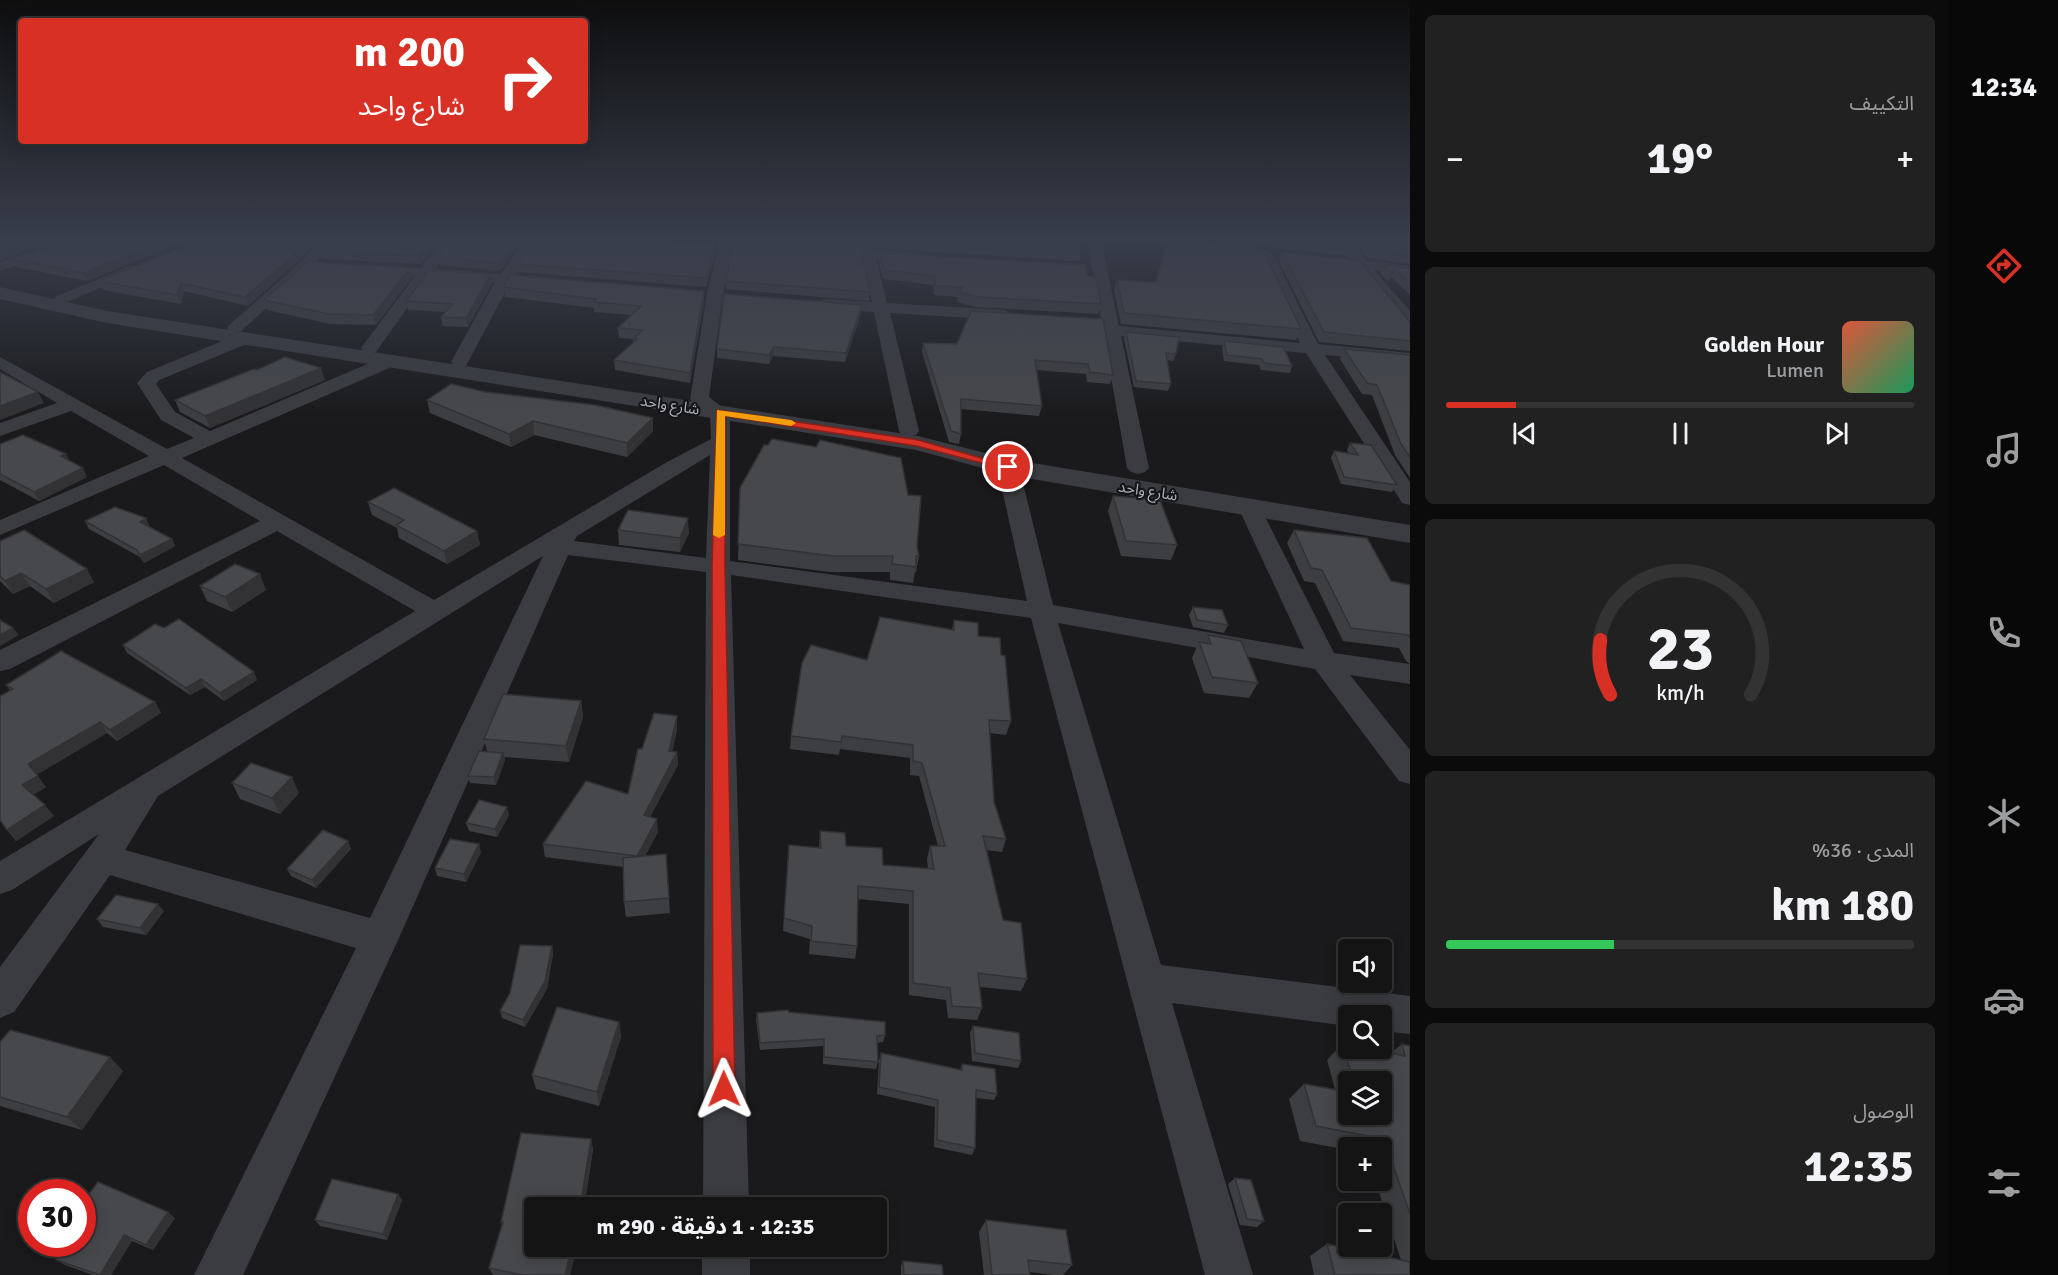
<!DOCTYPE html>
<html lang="ar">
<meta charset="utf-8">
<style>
:root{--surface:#141415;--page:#212122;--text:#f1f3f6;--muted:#9d9ea0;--line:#333334;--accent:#d93025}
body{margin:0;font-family:Signika,"Noto Sans Arabic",sans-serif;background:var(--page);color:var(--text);direction:rtl;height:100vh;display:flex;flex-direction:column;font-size:22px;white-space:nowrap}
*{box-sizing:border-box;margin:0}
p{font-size:20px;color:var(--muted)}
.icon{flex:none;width:33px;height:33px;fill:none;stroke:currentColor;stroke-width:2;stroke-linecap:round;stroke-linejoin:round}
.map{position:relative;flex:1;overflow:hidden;direction:ltr}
.drawer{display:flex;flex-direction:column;gap:15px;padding:15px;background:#0b0b0c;width:540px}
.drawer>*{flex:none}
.hud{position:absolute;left:18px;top:18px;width:570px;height:126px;border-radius:6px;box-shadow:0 3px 15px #0003,0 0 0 2px var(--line);direction:rtl;background:#d93025;color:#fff;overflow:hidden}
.fabs{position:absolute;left:1338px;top:939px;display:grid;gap:12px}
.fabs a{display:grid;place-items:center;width:54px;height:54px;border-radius:6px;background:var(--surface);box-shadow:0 3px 15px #0003,0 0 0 2px var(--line);font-size:30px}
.speed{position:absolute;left:18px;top:1179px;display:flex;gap:12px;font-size:30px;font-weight:700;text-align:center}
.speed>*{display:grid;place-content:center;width:78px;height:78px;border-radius:50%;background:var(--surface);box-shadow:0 3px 15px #0003,0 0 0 2px var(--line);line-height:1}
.speed .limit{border:9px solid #d22;background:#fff;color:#111}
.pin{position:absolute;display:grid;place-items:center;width:51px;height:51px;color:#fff;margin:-26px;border:3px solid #fff;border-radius:50%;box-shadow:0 2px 6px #0007}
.me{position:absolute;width:66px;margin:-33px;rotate:359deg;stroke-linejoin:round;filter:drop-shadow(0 0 4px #0008)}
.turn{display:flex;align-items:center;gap:21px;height:126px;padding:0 24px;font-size:27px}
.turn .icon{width:78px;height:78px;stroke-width:2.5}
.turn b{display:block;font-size:42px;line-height:51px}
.big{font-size:45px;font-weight:700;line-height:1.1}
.drawer .card{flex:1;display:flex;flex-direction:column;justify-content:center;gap:9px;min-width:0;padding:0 21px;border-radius:9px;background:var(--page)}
.drawer .dial{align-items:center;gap:0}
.dial svg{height:156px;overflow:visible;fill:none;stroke:var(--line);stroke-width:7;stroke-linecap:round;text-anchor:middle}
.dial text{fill:var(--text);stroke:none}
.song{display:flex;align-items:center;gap:18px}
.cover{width:72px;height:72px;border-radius:9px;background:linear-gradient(135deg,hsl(10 70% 55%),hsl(150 70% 35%))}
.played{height:6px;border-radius:3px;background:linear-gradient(90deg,var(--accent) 15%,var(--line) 15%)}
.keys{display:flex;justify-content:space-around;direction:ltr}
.heat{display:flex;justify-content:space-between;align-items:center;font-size:33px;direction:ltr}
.charge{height:9px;border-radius:4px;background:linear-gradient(90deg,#34c759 36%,var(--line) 0)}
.trip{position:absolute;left:524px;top:1197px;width:363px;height:60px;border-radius:6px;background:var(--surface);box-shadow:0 3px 15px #0003,0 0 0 2px var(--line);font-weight:700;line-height:60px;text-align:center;direction:rtl}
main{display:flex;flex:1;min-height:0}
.menu{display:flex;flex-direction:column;width:108px;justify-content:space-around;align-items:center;background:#080808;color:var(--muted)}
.menu .icon{width:42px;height:42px}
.menu .on{color:var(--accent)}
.menu b{font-size:27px;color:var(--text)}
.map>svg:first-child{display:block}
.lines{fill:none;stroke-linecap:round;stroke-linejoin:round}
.minor{fill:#3b3c41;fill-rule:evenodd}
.tertiary{fill:#3b3c41;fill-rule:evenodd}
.wall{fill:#3d3e41;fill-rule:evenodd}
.shaded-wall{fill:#323235}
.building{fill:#47484c;stroke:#323235;stroke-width:1.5}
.route{fill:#d93025;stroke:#8d1f18;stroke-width:1.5}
.slow{fill:#f59e0b}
.labels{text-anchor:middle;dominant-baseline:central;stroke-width:4.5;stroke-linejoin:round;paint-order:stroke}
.far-street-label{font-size:15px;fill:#adb2bb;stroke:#151517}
</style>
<main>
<nav class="menu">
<b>12:34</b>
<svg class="icon on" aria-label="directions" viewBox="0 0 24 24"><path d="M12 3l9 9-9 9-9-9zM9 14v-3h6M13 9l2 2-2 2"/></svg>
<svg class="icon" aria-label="music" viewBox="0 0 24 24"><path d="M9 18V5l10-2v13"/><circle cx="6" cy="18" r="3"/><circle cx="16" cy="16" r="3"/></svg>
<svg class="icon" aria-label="phone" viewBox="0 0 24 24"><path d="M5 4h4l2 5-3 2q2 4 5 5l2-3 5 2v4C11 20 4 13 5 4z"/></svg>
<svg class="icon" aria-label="climate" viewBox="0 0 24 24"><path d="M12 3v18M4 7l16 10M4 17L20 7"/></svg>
<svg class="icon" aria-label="car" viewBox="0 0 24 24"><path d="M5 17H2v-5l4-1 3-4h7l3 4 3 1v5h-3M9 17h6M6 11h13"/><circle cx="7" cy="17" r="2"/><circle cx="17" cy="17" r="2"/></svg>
<svg class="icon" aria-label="filters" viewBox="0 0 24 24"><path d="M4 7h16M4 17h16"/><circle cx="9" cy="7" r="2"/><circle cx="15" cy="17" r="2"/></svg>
</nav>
<section class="drawer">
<div class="card"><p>التكييف</p>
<div class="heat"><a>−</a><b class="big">19°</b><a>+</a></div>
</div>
<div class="card">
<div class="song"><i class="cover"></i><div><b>Golden Hour</b><p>Lumen</p></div></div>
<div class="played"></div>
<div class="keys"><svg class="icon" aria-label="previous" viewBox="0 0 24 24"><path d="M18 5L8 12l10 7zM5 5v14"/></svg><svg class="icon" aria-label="pause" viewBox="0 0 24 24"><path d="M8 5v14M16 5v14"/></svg><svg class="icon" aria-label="next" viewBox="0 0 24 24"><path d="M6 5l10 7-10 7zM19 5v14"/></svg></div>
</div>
<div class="card dial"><svg viewBox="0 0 100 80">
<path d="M14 69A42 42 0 1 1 86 69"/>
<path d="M14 69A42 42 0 0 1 9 41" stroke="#d93025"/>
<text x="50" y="56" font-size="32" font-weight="700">23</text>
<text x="50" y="72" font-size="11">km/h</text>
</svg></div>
<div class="card"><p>المدى · 36%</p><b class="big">180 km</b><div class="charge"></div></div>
<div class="card"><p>الوصول</p><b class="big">12:35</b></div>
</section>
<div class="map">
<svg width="1410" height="1275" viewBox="0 0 1410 1275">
<rect width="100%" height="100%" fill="#1a1a1c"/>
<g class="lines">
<!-- minor -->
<path class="minor" d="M63 240H82L80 243 0 271V262Z
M321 240H335L311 268 241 331H229L227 328 229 325 301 262Z
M442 240H456L435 269 501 274 525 240H539L515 275 544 277 551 281 544 285 510 283 466 366H454L451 362 495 282 429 277 376 352H364L361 348 415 276 373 273 368 272 366 269 368 266 421 268Z
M720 240H734L723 294 709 397 730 413V561L1027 601 997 467 1001 463 1008 461 1015 463 1019 467 1053 605 1304 649 1238 507 1241 502 1249 500 1257 502 1260 507 1334 653 1410 664V684L1350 675 1410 750V784L1399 781 1315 669 1058 623 1161 965 1410 996V1034L1382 1031V1016H1348V1026L1172 1003 1253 1275H1205L1031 618 731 575 749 1208H703L706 572 568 555 399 938 243 1275H194L356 948 110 875 14 1012 0 1018V967L99 834 12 890 0 894V861L415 611 277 531 10 669 0 671V650L260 521 164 465 0 535V520L149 456 71 411 0 436V423L57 403 0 369V357L167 449 194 438 161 420 137 383 147 372 237 335 243 334 251 339 249 343 159 380 156 384 175 412 210 431 384 357H396L399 361 396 365 182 458 434 600 667 462 711 439 710 415 690 399 707 294ZM710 455 706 558 574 541 577 536ZM543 556 370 918 125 850 158 796Z
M858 240H872L874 250 917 253 924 257 917 261 876 259 887 303 1005 310 1013 315 1005 320 890 313 919 431 916 435H902L899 431 874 312 825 309 817 304 825 299 872 302Z
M1087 240H1101L1119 326 1300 343 1259 254 1266 250 1273 254 1318 344 1410 353V363L1325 355 1410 482V505L1402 503 1399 498 1306 353 1121 336 1149 468 1145 472 1138 474 1131 472 1127 468Z
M1154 240H1193L1208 242 1210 245C1203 251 1161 247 1154 240Z
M1340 240H1354L1366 261 1410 266V274L1374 270 1410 311V326L1404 324 1357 268 1323 264 1321 261 1328 257 1351 259Z
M133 265 140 269 138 272 67 302 62 304 54 299 57 296Z
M702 1246H750V1275H702Z"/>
<!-- tertiary -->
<path class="tertiary" d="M0 287 107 311 918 436 1009 459 1410 525V543L1008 475 916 450 107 323 0 299Z"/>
</g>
<!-- wall -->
<path class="wall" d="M71 240 87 281 17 267 14 259Z
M439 240 421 264 322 259 320 251Z
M452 240H522L500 271 440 265 439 257Z
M874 240H1077L1081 253 1079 261 876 248Z
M1208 240H1345L1350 248 1347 256Z
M1355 240H1410V264L1367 258Z
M715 245V253L706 287 519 272 518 264Z
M1282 252 1410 322V351L1319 342 1279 261Z
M880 253 1088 276 1101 304 1098 314 975 307 957 302 958 297 934 295 933 285 883 279 879 261Z
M299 260 248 306 184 291 181 304 103 290 99 281Z
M1383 265 1410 268V295L1391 277 1387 281 1380 273Z
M412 277 376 325 330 324 267 310 264 300Z
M1117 280 1155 282 1301 329 1296 340 1121 324 1114 290Z
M726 281 870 292 869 301 726 289Z
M492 283 468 327 443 326 441 317 445 312 408 310 407 301Z
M504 287 704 300 690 383 615 370 614 360 633 342V339L619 338 618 328 632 315 594 312V308L505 297Z
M862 305 861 313 845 362 773 356 769 364 717 358V349Z
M971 311 1113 375 1110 384 1087 382 1086 374 1036 370 1042 406 1039 416 961 409V434L959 444 949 442 922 352 923 343 957 344Z
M1126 332 1176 354 1173 361 1167 360 1171 384 1168 391 1134 387 1124 339Z
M1224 341 1292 366 1290 373 1261 370 1259 365 1224 361 1222 348Z
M1344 349 1410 355V478L1395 455 1372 395 1362 394 1340 359Z
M257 370 325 380 210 428 180 412 175 400Z
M486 392 653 418V431L627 457 534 435 511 447 430 413 427 400Z
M1350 443 1397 485 1392 492 1341 484 1331 458 1334 451 1349 453 1347 450Z
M0 444 70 461 87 477 39 501 0 480Z
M740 488 917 546 919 556 916 572H915L913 583 890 580V572H830L738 560Z
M1113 496 1177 545 1171 560 1121 556 1108 511Z
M368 502 477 531 480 545 447 564 399 538 397 528 372 515Z
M146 518 149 526H148L172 539 175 546 144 563 140 557 89 529 85 521Z
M618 530 689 533 680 552 619 545Z
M1294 530 1391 581 1410 585V664L1406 661 1399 648 1343 641 1315 583 1304 581 1287 543Z
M0 541 94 582 54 603 30 586 13 594 0 581Z
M200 586 266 590 232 612 207 601Z
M1193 607 1228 625 1224 633 1193 627 1189 615Z
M954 620 978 636 1001 655 1011 721 1006 735 990 733 994 802 1006 839 1002 852 987 850 1003 920 1027 979 1021 991 980 987 982 1008 977 1020 948 1018 946 1000 909 995V904L858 899 857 946 855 959 809 954 810 939 783 931 789 845 819 848 820 831 883 865 928 869 927 859 930 846H938L919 776 910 775V758L840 749 839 755 790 749 791 736 867 660 952 630Z
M1208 635 1258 683 1249 698 1204 693 1192 658 1199 642 1205 643Z
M123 645 257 680 224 701 205 687 190 695 127 653Z
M6 685 155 702 161 713 117 741 107 733 36 775 46 787 33 795 54 816 16 841 7 830 10 690Z
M581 701 583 717 569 762 504 757 505 760 496 785 470 783 468 776 487 751 484 739Z
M677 730 672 752H677L678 765 650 817 658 832 645 856 669 898 670 913 626 917 624 902 623 867 545 857 543 844 628 794 642 749Z
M232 783 299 793 280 814 240 799Z
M509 815 497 837 469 831 466 823Z
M348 841 351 849 316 888 291 876 287 869Z
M481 852 466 882 437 876 435 868Z
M164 911 146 935 103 927 97 919Z
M552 946 553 954 547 989 525 1027 502 1018 500 1011 510 993Z
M789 1012 885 1035 883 1042 877 1043 878 1062 876 1069 823 1064V1046L760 1050 756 1020 757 1013Z
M619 1022 621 1037 599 1106 536 1089 532 1075Z
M973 1026 1021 1061 1018 1068 972 1061 970 1033Z
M0 1042 123 1071 82 1130 0 1106Z
M1342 1044 1391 1053 1402 1044 1410 1046V1275H1314L1310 1256 1327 1244 1401 1260 1375 1180H1382V1148H1348V1150L1300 1141 1289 1099 1304 1084 1335 1089 1327 1060ZM1348 1082H1382L1348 1114Z
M881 1053 960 1070 962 1064 997 1094 994 1100 976 1098 975 1148 972 1155 934 1147 935 1107 877 1094 879 1060Z
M591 1139 593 1150 584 1208H534V1246H577L570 1275H493L489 1268 502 1225 501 1222Z
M1235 1178 1264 1221 1257 1227 1240 1225 1228 1184Z
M398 1194 402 1200 387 1240 320 1226 315 1220Z
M82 1203 175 1218 153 1250 132 1241 111 1275H93L65 1265 56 1260 82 1219Z
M986 1220 1072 1265 1063 1275H1053L1030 1272V1275H984L979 1232Z
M903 1261 943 1275H901V1266Z"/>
<!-- shaded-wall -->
<path class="shaded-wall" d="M31 240H57L0 260V250Z
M166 240H188L87 281 83 273Z
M310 240H319L299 260 248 306 245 297Z
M432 240H439L421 264 419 256Z
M516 240H522L500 271 499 263Z
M715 245V253L706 287V278Z
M410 268 412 277 376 325 373 315Z
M1395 269 1391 277 1387 281 1391 273Z
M491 274 492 283 468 327 466 318Z
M181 283 184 291 181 304 177 295Z
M704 291V300L690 383V373Z
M862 305 861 313 845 362 846 353Z
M774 347 773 356 769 364V355Z
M321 368 325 380 210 428 205 416Z
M38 392 44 403 0 420V406Z
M653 418V431L627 457V443Z
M533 421 534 435 511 447 509 434Z
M66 454 70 462 61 456Z
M83 468 87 477 39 501 34 492Z
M146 518 149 526 143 529 140 522Z
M688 518 689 533 680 552V538Z
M477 531 480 545 447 564 444 551Z
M172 539 175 546 144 563 140 555Z
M87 569 94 582 54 603 46 589Z
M21 573 30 586 13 594 5 581Z
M260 574 266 590 232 612 225 597Z
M13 628 19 635 0 646V635Z
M254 672 257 680 224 701 220 693Z
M201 679 205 687 190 695 186 688Z
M581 701 583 717 569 762 566 746Z
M155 702 161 713 117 741 110 730Z
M677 716V730L669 765V751Z
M100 722 107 733 36 775 28 764Z
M677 752 678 765 644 828V815Z
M503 753 505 760 496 785 494 777Z
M38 776 46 787 30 796 22 785Z
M292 777 299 793 280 814 272 798Z
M45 805 54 816 16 841 7 830Z
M507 807 509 815 497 837 495 829Z
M657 819 658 832 638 869 637 856Z
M348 841 351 849 316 888 312 880Z
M479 844 481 852 466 882 464 874Z
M158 904 164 911 146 935 140 928Z
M552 946 553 954 547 989 525 1027 523 1020Z
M619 1022 621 1037 599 1106 597 1092Z
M110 1057 123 1071 82 1130 67 1117Z
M591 1139 593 1150 584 1208H580Z
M398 1194 402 1200 387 1240 383 1234Z
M168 1212 175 1218 153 1250 146 1245Z
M124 1235 132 1241 111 1275H100Z
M572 1246H577L570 1275H565Z"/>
<!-- building -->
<path class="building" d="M0 240H31L0 250Z
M71 240H166L83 273 14 259Z
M201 240H310L297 252 245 297 181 283 177 295 99 281Z
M329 240H432L419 256 320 251Z
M452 240H516L499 263 439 257Z
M536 240H646L715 245 706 278 518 264Z
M735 240H858L870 292 726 281Z
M877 240H1077L1081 253Z
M1168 240H1190L1262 248 1301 329 1124 313 1117 280 1156 282Z
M1276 240H1345L1350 248Z
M1364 240H1410V256L1371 250Z
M1282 252 1360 261 1410 322V341L1324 332Z
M880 253 1085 265 1088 276 1096 277 1101 304 977 297 959 292 962 287 936 286 934 276 884 270Z
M307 262 410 268 373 315 328 314 264 300Z
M1383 265 1410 268V283L1395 269 1391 273Z
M429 270 491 274 466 318 441 317 453 304 407 301Z
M510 275 704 291 690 373 614 360 637 339H633L643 330 618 328 641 306 594 302 596 299 504 287Z
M724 294 862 305 846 353 774 347 769 355 717 349Z
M971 311 1103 319 1113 375 1090 372 1088 364 1035 360 1042 406 961 399V434L951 431 923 343 957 344Z
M1126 332 1179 337 1176 354 1166 353 1171 384 1136 381Z
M1224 341 1283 347 1292 366 1264 363 1262 359 1227 355Z
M1344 349 1410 355V457L1401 444 1377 385 1367 383Z
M285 357 321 368 205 416 175 400 254 369 257 370Z
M0 372 38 392 0 406Z
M451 384 486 392 595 405 653 418 627 443 533 421 509 434 427 400Z
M23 435 66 454 61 456 83 468 34 492 0 474V444Z
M772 439 816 447 820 440 901 458 908 495 921 496 917 546 919 556H916V567L892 564 893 556H832L738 544 740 488 764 445H768Z
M1350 443 1371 445 1397 485 1344 477 1334 451 1358 455Z
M394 488 477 531 444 551 396 525 404 520 368 502Z
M1113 496 1160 500 1177 545 1126 541Z
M115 507 146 518 140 522 172 539 140 555 137 550 85 521Z
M628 510 688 518 680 538 618 530Z
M24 530 87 569 46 589 21 573 5 581 0 576V541Z
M1294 530 1367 538 1391 581 1410 585V638L1408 635 1351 628 1322 570 1311 568Z
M235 564 260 574 225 597 200 586Z
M1193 607 1222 610 1228 625 1197 620Z
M880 617 954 630V620L978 623V636L1000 638 1001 655 1005 656 1011 721 989 720 994 802 1006 839 983 836 1003 920 1021 923 1027 979 978 973 982 1008 952 1006 950 988 913 983V891L858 886 857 946 811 941 812 926 784 918 789 845 821 848 820 831 845 833 846 846 882 848 883 865 934 869 930 846H945L922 763 913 761V745L842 736 841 742 791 736 802 663 811 645 867 660Z
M179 619 254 672 220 693 201 679 186 688 123 645 155 624 164 628Z
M0 620 13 628 0 635Z
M1208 635 1241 641 1258 683 1212 677 1199 642 1211 644Z
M61 651 155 702 110 730 100 722 28 764 38 776 22 785 45 805 7 830 0 820V696L13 689 6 685Z
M503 694 581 701 566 746 484 739Z
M654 713 677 716 669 751 677 752 644 815 657 819 637 856 543 844 586 781 628 794 638 749H642Z
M479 751 503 753 494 777 468 776Z
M251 763 292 777 272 798 232 783Z
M479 800 507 807 495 829 466 823Z
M323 830 348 841 312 880 287 869Z
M450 839 479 844 464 874 435 868Z
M666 854 669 898 624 902 623 858Z
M116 895 158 904 140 928 97 919Z
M520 945 552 946 545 981 523 1020 500 1011 510 993Z
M557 1007 619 1022 597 1092 532 1075Z
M788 1010 789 1012 885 1022V1035L877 1036 878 1062 824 1057V1039L760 1043 757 1013Z
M973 1026 1019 1033 1021 1061 975 1053Z
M10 1030 110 1057 67 1117 0 1097V1042Z
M1342 1044 1348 1045V1048H1365L1405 1056 1402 1044 1410 1046V1214L1384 1139 1316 1126 1304 1084 1348 1092V1114H1382V1082H1354Z
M881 1053 962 1070V1064L995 1069 997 1094 976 1090 975 1148 937 1140 938 1100 879 1087Z
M521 1133 591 1139 580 1208H534V1246H572L565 1275H523L489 1268 503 1222H501Z
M1235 1178 1251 1180 1264 1221 1247 1219Z
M332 1179 398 1194 383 1234 315 1220Z
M98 1182 168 1212 146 1245 124 1235 100 1275 56 1260 67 1244H82V1220L84 1217H82V1203Z
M986 1220 1066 1230 1072 1265 1028 1260 1030 1275H992Z
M1327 1244 1410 1262V1275H1335Z
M903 1261 942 1265 943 1275H904Z"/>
<!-- sky -->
<linearGradient id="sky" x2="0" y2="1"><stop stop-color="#0e0e0f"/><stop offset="0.57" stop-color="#383e4b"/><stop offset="1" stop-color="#383e4b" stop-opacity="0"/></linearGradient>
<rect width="1410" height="418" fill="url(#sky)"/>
<!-- route -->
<path class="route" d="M717 410 918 440 1013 467 1008 470 917 446 725 416V566L735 1089 732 1096 724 1099 717 1096 713 1089 712 566Z"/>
<!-- slow -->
<path class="slow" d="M717 410 791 420 796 423 791 426 725 416V535L719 538 713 535Z"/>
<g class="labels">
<!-- far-street labels -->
<g class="far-street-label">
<text transform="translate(670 405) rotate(9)">شارع واحد</text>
<text transform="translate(1148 491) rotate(9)">شارع واحد</text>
</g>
</g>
</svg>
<div class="fabs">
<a><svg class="icon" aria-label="sound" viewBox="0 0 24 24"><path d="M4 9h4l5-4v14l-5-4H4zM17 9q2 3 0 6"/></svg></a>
<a><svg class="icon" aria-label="search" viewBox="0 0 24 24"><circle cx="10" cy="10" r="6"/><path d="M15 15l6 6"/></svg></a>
<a><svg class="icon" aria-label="layers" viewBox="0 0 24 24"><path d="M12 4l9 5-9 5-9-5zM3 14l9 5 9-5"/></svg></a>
<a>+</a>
<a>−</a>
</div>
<div class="speed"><div class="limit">30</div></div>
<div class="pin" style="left:1008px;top:467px;background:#d93025"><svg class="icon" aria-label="arrive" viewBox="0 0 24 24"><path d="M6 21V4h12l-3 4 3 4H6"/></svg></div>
<svg class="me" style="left:724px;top:1089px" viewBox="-20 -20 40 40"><path d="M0-17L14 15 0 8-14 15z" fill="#d93025" stroke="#fff" stroke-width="4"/></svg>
<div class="trip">12:35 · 1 دقيقة · 290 m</div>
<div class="hud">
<div class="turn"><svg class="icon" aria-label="right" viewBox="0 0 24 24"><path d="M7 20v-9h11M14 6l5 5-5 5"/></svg><div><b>200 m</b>شارع واحد</div></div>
</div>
</div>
</main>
